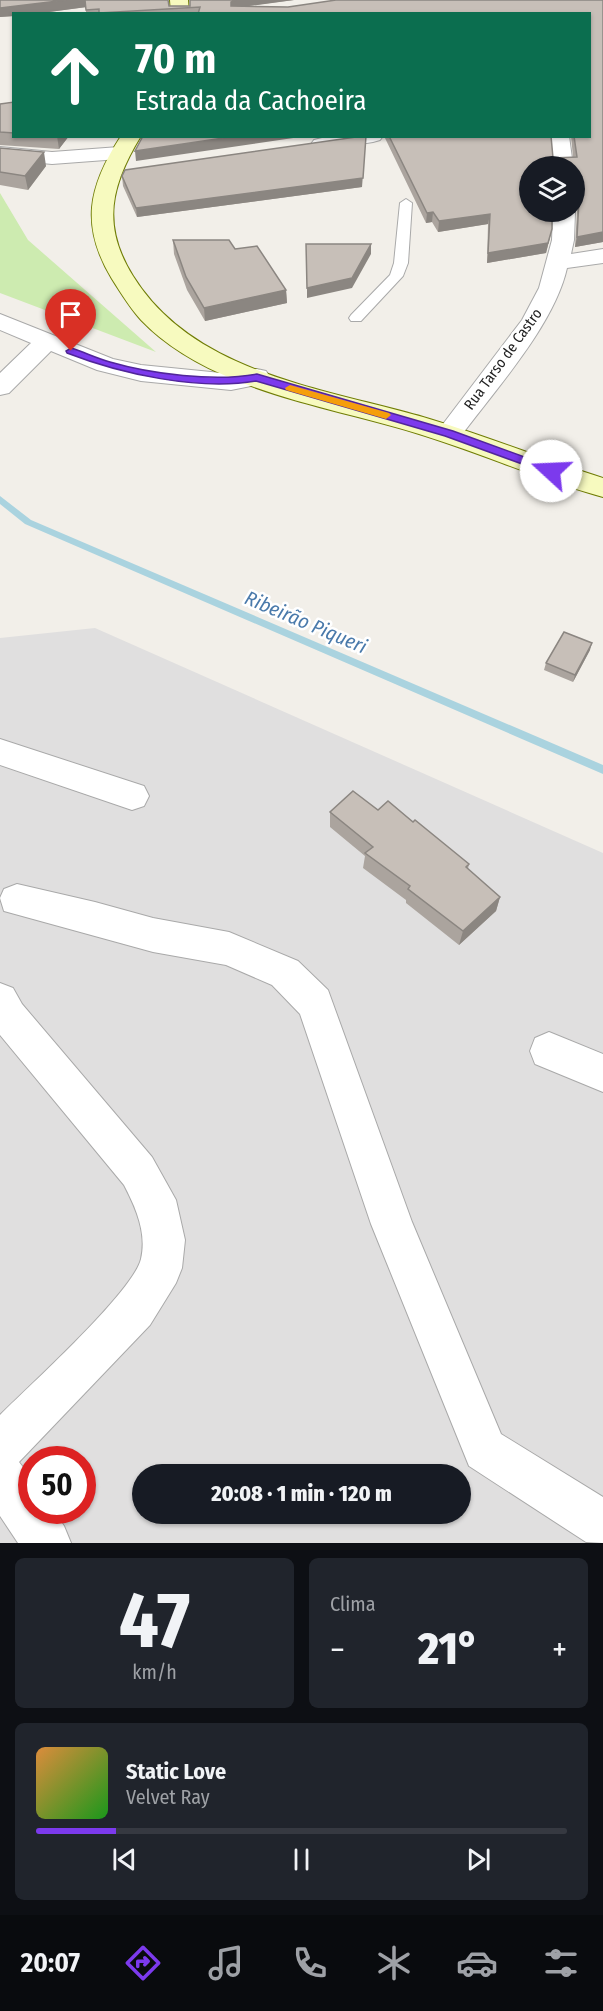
<!DOCTYPE html>
<html lang="pt">
<meta charset="utf-8">
<style>
:root{--surface:#171b24;--page:#20242c;--text:#f1f3f6;--muted:#9ea1a6;--line:#363941;--accent:#7c3aed}
body{margin:0;font-family:"Fira Sans Condensed",sans-serif;background:var(--page);color:var(--text);height:100vh;display:flex;flex-direction:column;font-size:22px;white-space:nowrap}
*{box-sizing:border-box;margin:0}
p{font-size:20px;color:var(--muted)}
.icon{flex:none;width:33px;height:33px;fill:none;stroke:currentColor;stroke-width:2;stroke-linecap:round;stroke-linejoin:round}
.map{position:relative;height:1543px;overflow:hidden}
.panel{display:flex;flex-direction:column;gap:15px;padding:15px;background:#0d0f14;flex:1}
.panel>*{flex:none}
.hud{position:absolute;left:12px;top:12px;width:579px;height:126px;border-radius:0px;box-shadow:0 2px 4px #0004;background:#0b6e4f;color:#fff;overflow:hidden}
.tools{position:absolute;left:519px;top:156px;display:grid;gap:12px}
.tools a{display:grid;place-items:center;width:66px;height:66px;border-radius:50%;background:var(--surface);box-shadow:0 2px 4px #0004;font-size:30px}
.speed{position:absolute;left:18px;top:1446px;display:flex;gap:12px;font-size:30px;font-weight:700;text-align:center}
.speed>*{display:grid;place-content:center;width:78px;height:78px;border-radius:50%;background:var(--surface);box-shadow:0 2px 4px #0004;line-height:1}
.speed .limit{border:9px solid #d22;background:#fff;color:#111}
.pin{position:absolute;display:grid;place-items:center;width:51px;height:51px;color:#fff;margin:-62px -26px;border-radius:50% 50% 50% 0;rotate:-45deg;box-shadow:0 0 6px #0007}
.pin .icon{rotate:45deg}
.me{position:absolute;width:66px;margin:-33px;rotate:290deg;stroke-linejoin:round;filter:drop-shadow(0 0 4px #0008)}
.turn{display:flex;align-items:center;gap:21px;height:126px;padding:0 24px;font-size:27px}
.turn .icon{width:78px;height:78px;stroke-width:2.5}
.turn b{display:block;font-size:42px;line-height:51px}
.big{font-size:45px;font-weight:800;line-height:1.1}
.panel .card{flex:1;display:flex;flex-direction:column;justify-content:center;gap:9px;min-width:0;padding:0 21px;border-radius:9px;background:var(--page)}
.panel .dial{align-items:center;gap:0}
.dial b{font-size:78px;line-height:1}
.song{display:flex;align-items:center;gap:18px}
.cover{width:72px;height:72px;border-radius:9px;background:linear-gradient(135deg,hsl(30 70% 55%),hsl(120 70% 35%))}
.played{height:6px;border-radius:3px;background:linear-gradient(90deg,var(--accent) 15%,var(--line) 15%)}
.keys{display:flex;justify-content:space-around;direction:ltr}
.heat{display:flex;justify-content:space-between;align-items:center;font-size:33px;direction:ltr}
.panel .tiles{flex:1;display:grid;gap:15px;grid-template-columns:1fr 1fr}
.card:last-child{grid-column:span 2}
.trip{position:absolute;left:132px;top:1464px;width:339px;height:60px;border-radius:30px;background:var(--surface);box-shadow:0 2px 4px #0004;font-weight:800;line-height:60px;text-align:center}
.tab-bar{display:flex;height:96px;justify-content:space-around;align-items:center;background:#090b0e;color:var(--muted)}
.tab-bar .icon{width:42px;height:42px}
.tab-bar .active{color:var(--accent)}
.tab-bar b{font-size:27px;color:var(--text)}
.map>svg:first-child{display:block}
.residential{fill:#e0dfdf;fill-rule:evenodd}
.grass{fill:#cdebb0}
.lines{fill:none;stroke-linecap:round;stroke-linejoin:round}
.stream{fill:#aad3df;fill-rule:evenodd}
.lane-casing{stroke:#a9a9a9;stroke-width:2}
.street-casing{stroke:#a9a9a9;stroke-width:2}
.secondary-casing{stroke:#707d05;stroke-width:2}
.lane{fill:#fff;fill-rule:evenodd}
.street{fill:#fff;fill-rule:evenodd}
.secondary{fill:#f7fabf;fill-rule:evenodd}
.wall{fill:#aba49e}
.shaded-wall{fill:#8b8681}
.building{fill:#c7bfb8;stroke:#8b8681;stroke-width:1.5}
.route{fill:#7c3aed;stroke:#51269a;stroke-width:1.5}
.slow{fill:#f59e0b}
.labels{text-anchor:middle;dominant-baseline:central;stroke-width:5;stroke-linejoin:round;paint-order:stroke}
.far-street-label{font-size:15px;fill:#222;stroke:#fff}
.water-label{font-size:20px;font-style:italic;fill:#4a7aab;stroke:#fff}
</style>
<div class="map">
<svg width="603" height="1543" viewBox="0 0 603 1543">
<rect width="100%" height="100%" fill="#f2efe9"/>
<!-- residential -->
<path class="residential" d="M95 628 603 853V1543H0V638ZM32 1460H82V1510H32ZM142 1474H460V1514H142Z"/>
<!-- grass -->
<path class="grass" d="M0 193 28 240 156 352 0 293Z"/>
<g class="lines">
<!-- stream -->
<path class="stream" d="M0 496 31 520 603 765V774L25 524 0 504Z"/>
<!-- lane casing -->
<g class="lane-casing">
<path id="lane" d="M406 199 412 203 408 263 403 276 361 321H351L349 318 351 315 390 275 394 263 400 203Z"/>
</g>
<!-- street casing -->
<g class="street-casing">
<path id="street" d="M330 136H383L380 140 373 142 321 150 314 148 311 144 314 140Z
M549 136H569L573 166H553Z
M0 147 52 152 119 147 126 149 129 153 126 157 119 159 52 164 0 159Z
M574 211 575 212 574 240 571 254 603 249V263L567 268C554 326 494 391 458 440L449 443 440 440 436 434 440 428 522 320 539 288 552 240 553 212Z
M0 314 113 359 141 365 231 374 257 369 266 371 270 377 266 383 231 390 141 381 97 370 51 351 9 393 0 395V373L31 343 0 330Z
M0 739 144 786 149 796 144 806 132 810 0 765Z
M17 884 95 902 153 918 229 932 298 961 328 990 412 1222 501 1434 603 1497V1543L586 1542 469 1466 371 1224 300 1014 272 985 226 965 153 952 4 911 0 898 4 889Z
M0 983 13 988 22 1004 152 1157 176 1200 185 1240 182 1268 176 1283 150 1325 19 1462 32 1479V1510H53L64 1526 71 1543H18L0 1516V1415C29 1386 133 1292 141 1259 147 1233 136 1208 124 1185L0 1035Z
M549 1032 603 1054V1092L535 1064 530 1051 535 1038Z"/>
</g>
<!-- secondary casing -->
<g class="secondary-casing">
<path id="secondary" d="M170 0H188L189 14H171Z
M121 136H141C111 185 101 225 133 276 193 373 322 388 423 417 484 435 542 459 603 478V497C541 480 481 453 419 434 329 406 209 391 141 320 130 308 121 293 112 279 80 226 88 187 121 136Z"/>
</g>
<!-- lane -->
<use href="#lane" class="lane"/>
<!-- street -->
<use href="#street" class="street"/>
<!-- secondary -->
<use href="#secondary" class="secondary"/>
</g>
<!-- wall -->
<path class="wall" d="M0 0 169 6H190V0H294L247 6 288 7 603 0V242L575 247 577 210H574V166H530L552 229 546 253 487 263 488 224 438 232 432 222 426 223 384 136H551L553 158 573 157 571 136H590V14H86V7L34 14H14V16L0 17Z
M14 102V136H69L59 149 0 145V104Z
M0 148 46 166 28 190 0 185Z
M122 176 362 187 137 217 123 186Z
M173 240 235 249 286 290 287 303 205 321 187 290 174 254Z
M590 650 573 682 544 670 546 663Z
M378 810 469 864 468 869 500 897 496 911 459 945 406 903V900L363 868 365 856 330 827V812Z"/>
<!-- shaded-wall -->
<path class="shaded-wall" d="M66 0H86L87 7 34 14H14V16L0 17V8Z
M236 0H294L242 7 231 6V2Z
M57 136H69L59 149Z
M237 136H307L136 161 135 151Z
M366 136 362 187 137 217 136 208Z
M44 152 46 166 28 190 25 176Z
M433 212 432 222 426 223 427 213Z
M490 214 488 224 438 232 439 221Z
M552 229 546 253 487 263 488 253Z
M603 232V242L575 247 577 237Z
M371 244V254L352 288 307 298V288Z
M286 290 287 303 205 321 204 308Z
M592 643 590 650 573 682 575 675Z
M500 897 496 911 459 945 463 931Z"/>
<!-- building -->
<path class="building" d="M0 0H66L0 8Z
M85 0H168L169 6H190V0H236L231 2V6L288 7 336 0H603V232L577 237 579 200H574V166H530V212H552V229L548 243 488 253 490 214 439 221 433 212 427 213 389 136H551L553 158 577 157 574 136H590V14H198L200 7 99 13V9L86 10Z
M14 102V133L0 132V104Z
M143 136H237L135 151Z
M363 136H366L363 178 136 208 122 176 125 170Z
M0 148 44 152 25 176 0 172Z
M173 240H229L235 249 257 246 286 290 204 308 186 277Z
M306 244H371L352 278 307 288Z
M564 632 592 643 575 675 546 663Z
M353 791 378 810 388 801 413 822 415 820 469 864 466 867 500 897 463 931 408 889 410 886 365 853 373 847 330 812Z"/>
<!-- route -->
<path class="route" d="M71 348C84 352 96 358 110 362 151 374 215 382 257 374L453 431 555 468 556 471 551 474 547 473 445 436 256 381C199 391 121 374 67 353L66 351Z"/>
<!-- slow -->
<path class="slow" d="M290 385 389 413 391 415 386 419 286 390 285 388Z"/>
<g class="labels">
<!-- far-street labels -->
<g class="far-street-label">
<text transform="translate(503 359) rotate(-54)">Rua Tarso de Castro</text>
</g>
<!-- water labels -->
<g class="water-label">
<text transform="translate(306 622) rotate(23)">Ribeirão Piqueri</text>
</g>
</g>
</svg>
<div class="tools">
<a><svg class="icon" aria-label="layers" viewBox="0 0 24 24"><path d="M12 4l9 5-9 5-9-5zM3 14l9 5 9-5"/></svg></a>
</div>
<div class="speed"><div class="limit">50</div></div>
<div class="pin" style="left:71px;top:351px;background:#d93025"><svg class="icon" aria-label="arrive" viewBox="0 0 24 24"><path d="M6 21V4h12l-3 4 3 4H6"/></svg></div>
<svg class="me" style="left:551px;top:471px" viewBox="-20 -20 40 40"><circle r="19" fill="#fff"/><path d="M0-13L10 11 0 6-10 11z" fill="#7c3aed"/></svg>
<div class="trip">20:08 · 1 min · 120 m</div>
<div class="hud">
<div class="turn"><svg class="icon" aria-label="ahead" viewBox="0 0 24 24"><path d="M12 20V5M6 11l6-6 6 6"/></svg><div><b>70 m</b>Estrada da Cachoeira</div></div>
</div>
</div>
<section class="panel">
<div class="tiles">
<div class="card dial"><b>47</b><p>km/h</p></div>
<div class="card"><p>Clima</p>
<div class="heat"><a>−</a><b class="big">21°</b><a>+</a></div>
</div>
<div class="card">
<div class="song"><i class="cover"></i><div><b>Static Love</b><p>Velvet Ray</p></div></div>
<div class="played"></div>
<div class="keys"><svg class="icon" aria-label="previous" viewBox="0 0 24 24"><path d="M18 5L8 12l10 7zM5 5v14"/></svg><svg class="icon" aria-label="pause" viewBox="0 0 24 24"><path d="M8 5v14M16 5v14"/></svg><svg class="icon" aria-label="next" viewBox="0 0 24 24"><path d="M6 5l10 7-10 7zM19 5v14"/></svg></div>
</div>
</div>
</section>
<nav class="tab-bar">
<b>20:07</b>
<svg class="icon active" aria-label="directions" viewBox="0 0 24 24"><path d="M12 3l9 9-9 9-9-9zM9 14v-3h6M13 9l2 2-2 2"/></svg>
<svg class="icon" aria-label="music" viewBox="0 0 24 24"><path d="M9 18V5l10-2v13"/><circle cx="6" cy="18" r="3"/><circle cx="16" cy="16" r="3"/></svg>
<svg class="icon" aria-label="phone" viewBox="0 0 24 24"><path d="M5 4h4l2 5-3 2q2 4 5 5l2-3 5 2v4C11 20 4 13 5 4z"/></svg>
<svg class="icon" aria-label="climate" viewBox="0 0 24 24"><path d="M12 3v18M4 7l16 10M4 17L20 7"/></svg>
<svg class="icon" aria-label="car" viewBox="0 0 24 24"><path d="M5 17H2v-5l4-1 3-4h7l3 4 3 1v5h-3M9 17h6M6 11h13"/><circle cx="7" cy="17" r="2"/><circle cx="17" cy="17" r="2"/></svg>
<svg class="icon" aria-label="filters" viewBox="0 0 24 24"><path d="M4 7h16M4 17h16"/><circle cx="9" cy="7" r="2"/><circle cx="15" cy="17" r="2"/></svg>
</nav>
